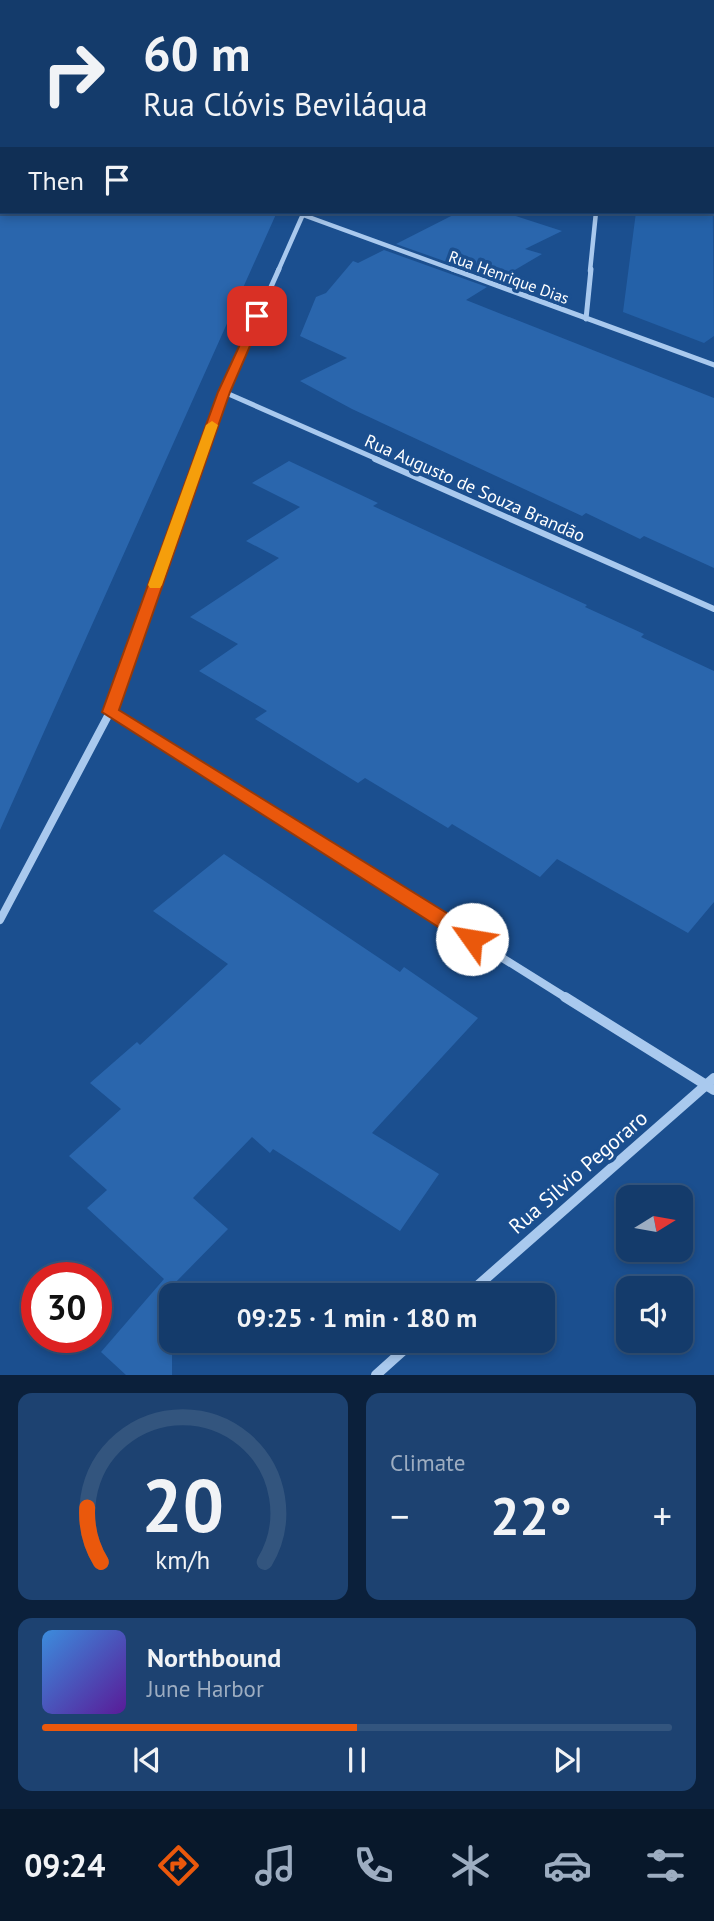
<!DOCTYPE html>
<meta charset="utf-8">
<style>
:root{--surface:#143b6b;--page:#1d4271;--text:#f1f3f6;--muted:#9dadc1;--line:#33557e;--accent:#ea580c}
body{margin:0;font-family:"PT Sans",sans-serif;background:var(--page);color:var(--text);height:100vh;display:flex;flex-direction:column;font-size:26px;white-space:nowrap}
*{box-sizing:border-box;margin:0}
p{font-size:23px;color:var(--muted)}
.icon{flex:none;width:38px;height:38px;fill:none;stroke:currentColor;stroke-width:2;stroke-linecap:round;stroke-linejoin:round}
.map{position:relative;height:1375px;overflow:hidden}
.drawer{display:flex;flex-direction:column;gap:18px;padding:18px;background:#0b203b;flex:1}
.drawer>*{flex:none}
.guide{position:absolute;left:0px;top:0px;width:714px;height:214px;box-shadow:0 4px 10px #0003,0 0 0 2px var(--line);background:#143b6b;color:var(--text);overflow:hidden}
.needle{width:46px;rotate:79deg}
.buttons{position:absolute;left:616px;top:1185px;display:grid;gap:14px}
.buttons a{display:grid;place-items:center;width:77px;height:77px;border-radius:14px;background:var(--surface);box-shadow:0 4px 10px #0003,0 0 0 2px var(--line);font-size:35px}
.speed{position:absolute;left:21px;top:1262px;display:flex;gap:14px;font-size:35px;font-weight:700;text-align:center}
.speed>*{display:grid;place-content:center;width:91px;height:91px;border-radius:50%;background:var(--surface);box-shadow:0 4px 10px #0003,0 0 0 2px var(--line);line-height:1}
.speed .limit{border:10px solid #d22;background:#fff;color:#111}
.pin{position:absolute;display:grid;place-items:center;width:60px;height:60px;color:#fff;margin:-30px;border-radius:14px;box-shadow:0 4px 10px #0006}
.me{position:absolute;width:77px;margin:-38px;rotate:302deg;stroke-linejoin:round;filter:drop-shadow(0 0 5px #0008)}
.turn{display:flex;align-items:center;gap:24px;height:147px;padding:0 28px;font-size:32px}
.turn .icon{width:91px;height:91px;stroke-width:2.5}
.turn b{display:block;font-size:49px;line-height:60px}
.then{display:flex;align-items:center;height:66px;padding:0 28px;background:#0003;gap:14px;font-size:26px}
.big{font-size:52px;font-weight:800;line-height:1.1}
.drawer .tile{flex:1;display:flex;flex-direction:column;justify-content:center;gap:10px;min-width:0;padding:0 24px;border-radius:14px;background:var(--page)}
.drawer .dial{align-items:center;gap:0}
.dial svg{height:182px;overflow:visible;fill:none;stroke:var(--line);stroke-width:7;stroke-linecap:round;text-anchor:middle}
.dial text{fill:var(--text);stroke:none}
.song{display:flex;align-items:center;gap:21px}
.cover{width:84px;height:84px;border-radius:10px;background:linear-gradient(135deg,hsl(210 70% 55%),hsl(270 70% 35%))}
.played{height:7px;border-radius:4px;background:linear-gradient(90deg,var(--accent) 50%,var(--line) 50%)}
.keys{display:flex;justify-content:space-around;direction:ltr}
.heat{display:flex;justify-content:space-between;align-items:center;font-size:38px;direction:ltr}
.drawer .tiles{flex:1;display:grid;gap:18px;grid-template-columns:1fr 1fr}
.tile:last-child{grid-column:span 2}
.trip{position:absolute;left:159px;top:1283px;width:396px;height:70px;border-radius:14px;background:var(--surface);box-shadow:0 4px 10px #0003,0 0 0 2px var(--line);font-weight:800;line-height:70px;text-align:center}
.dock{display:flex;height:112px;justify-content:space-around;align-items:center;background:#08182b;color:var(--muted)}
.dock .icon{width:49px;height:49px}
.dock .selected{color:var(--accent)}
.dock b{font-size:32px;color:var(--text)}
.map>svg:first-child{display:block}
.green{fill:#2461a8}
.building{fill:#2a66ad}
.lines{fill:none;stroke-linecap:round;stroke-linejoin:round}
.minor-far4{stroke:#a9c9ee;stroke-width:4.5}
.minor-far3{stroke:#a9c9ee;stroke-width:5}
.minor-far2{stroke:#a9c9ee;stroke-width:6}
.minor-far1{stroke:#a9c9ee;stroke-width:8}
.minor{stroke:#a9c9ee;stroke-width:10}
.secondary{fill:#d6e6fa;fill-rule:evenodd}
.route{fill:#ea580c;stroke:#983908;stroke-width:2}
.slow{fill:#f59e0b}
.labels{text-anchor:middle;dominant-baseline:central;stroke-width:7;stroke-linejoin:round;paint-order:stroke}
.far-street-label{font-size:16px;fill:#fff;stroke:#1b4f8f}
.street-label{font-size:18px;fill:#fff;stroke:#1b4f8f}
.near-street-label{font-size:21px;fill:#fff;stroke:#1b4f8f}
</style>
<div class="map">
<svg width="714" height="1375" viewBox="0 0 714 1375">
<rect width="100%" height="100%" fill="#1b4f8f"/>
<!-- green -->
<path class="green" d="M0 0H703L2 2 0 79Z
M712 136 714 336 704 343 623 312 636 212H712Z"/>
<!-- building -->
<path class="building" d="M0 212H277L0 830Z
M459 212H503L562 231 525 249 542 254 498 280 396 244Z
M384 250 487 287 466 300 714 398V568L644 536 640 539 586 513 582 516 352 409 300 381 347 358 300 336 316 297 326 293 353 261 358 263Z
M289 461 378 503 373 506 587 605 585 607 644 634 641 637 714 671V902L688 933 557 859 540 877 452 824 448 828 365 778 358 783 255 719 267 711 199 671 238 644 190 617 279 558 246 541 300 507 252 483Z
M224 854 400 972 404 967 478 1018 372 1133 439 1174 400 1231 273 1149 270 1153 252 1137 193 1198 228 1229 172 1286V1375H126L101 1352 164 1279 87 1208 107 1190 69 1156 121 1109 90 1083 137 1042 140 1045 228 964 153 911Z"/>
<g class="lines">
<!-- minor-far4 -->
<path class="minor-far4" d="M295 212 457 271
M278 271 304 212
M590 271 596 212"/>
<!-- minor-far3 -->
<path class="minor-far3" d="M452 269 714 365
M586 319 591 269
M224 392 379 460
M200 460 224 392 279 269"/>
<!-- minor-far2 -->
<path class="minor-far2" d="M375 459 714 609
M115 699 200 459"/>
<!-- minor-far1 -->
<path class="minor-far1" d="M110 712 568 999
M0 920 110 712 115 697"/>
<!-- minor -->
<path class="minor" d="M565 997 714 1090
M467 1295 714 1078
M376 1375 415 1340"/>
<!-- secondary -->
<path class="secondary" d="M712 11H714V15H712Z
M712 23H714V27H712Z
M0 96H2L0 101Z
M0 109H2V113H0Z"/>
</g>
<!-- route -->
<path class="route" d="M254 314 263 316 230 392 119 710 479 933 482 939 479 944 472 946 465 944 102 712 218 392Z"/>
<!-- slow -->
<path class="slow" d="M212 421 218 425 162 585 160 588H150L148 585 206 425Z"/>
<g class="labels">
<!-- far-street labels -->
<g class="far-street-label">
<text transform="translate(509 277) rotate(20)">Rua Henrique Dias</text>
</g>
<!-- street labels -->
<g class="street-label">
<text transform="translate(475 488) rotate(24)">Rua Augusto de Souza Brandão</text>
</g>
<!-- near-street labels -->
<g class="near-street-label">
<text transform="translate(578 1172) rotate(-41)">Rua Silvio Pegoraro</text>
</g>
</g>
</svg>
<div class="buttons">
<a><svg class="needle" viewBox="-14 -14 28 28"><path d="M0-13l5 13h-10z" fill="#e53935"/><path d="M0 13l5-13h-10z" fill="#9dadc1"/></svg></a>
<a><svg class="icon" aria-label="sound" viewBox="0 0 24 24"><path d="M4 9h4l5-4v14l-5-4H4zM17 9q2 3 0 6"/></svg></a>
</div>
<div class="speed"><div class="limit">30</div></div>
<div class="pin" style="left:257px;top:316px;background:#d93025"><svg class="icon" aria-label="arrive" viewBox="0 0 24 24"><path d="M6 21V4h12l-3 4 3 4H6"/></svg></div>
<svg class="me" style="left:472px;top:939px" viewBox="-20 -20 40 40"><circle r="19" fill="#fff"/><path d="M0-13L10 11 0 6-10 11z" fill="#ea580c"/></svg>
<div class="trip">09:25 · 1 min · 180 m</div>
<div class="guide">
<div class="turn"><svg class="icon" aria-label="right" viewBox="0 0 24 24"><path d="M7 20v-9h11M14 6l5 5-5 5"/></svg><div><b>60 m</b>Rua Clóvis Beviláqua</div></div>
<div class="then">Then<svg class="icon" aria-label="arrive" viewBox="0 0 24 24"><path d="M6 21V4h12l-3 4 3 4H6"/></svg></div>
</div>
</div>
<section class="drawer">
<div class="tiles">
<div class="tile dial"><svg viewBox="0 0 100 80">
<path d="M14 69A42 42 0 1 1 86 69"/>
<path d="M14 69A42 42 0 0 1 8 45" stroke="#ea580c"/>
<text x="50" y="56" font-size="32" font-weight="700">20</text>
<text x="50" y="72" font-size="11">km/h</text>
</svg></div>
<div class="tile"><p>Climate</p>
<div class="heat"><a>−</a><b class="big">22°</b><a>+</a></div>
</div>
<div class="tile">
<div class="song"><i class="cover"></i><div><b>Northbound</b><p>June Harbor</p></div></div>
<div class="played"></div>
<div class="keys"><svg class="icon" aria-label="previous" viewBox="0 0 24 24"><path d="M18 5L8 12l10 7zM5 5v14"/></svg><svg class="icon" aria-label="pause" viewBox="0 0 24 24"><path d="M8 5v14M16 5v14"/></svg><svg class="icon" aria-label="next" viewBox="0 0 24 24"><path d="M6 5l10 7-10 7zM19 5v14"/></svg></div>
</div>
</div>
</section>
<nav class="dock">
<b>09:24</b>
<svg class="icon selected" aria-label="directions" viewBox="0 0 24 24"><path d="M12 3l9 9-9 9-9-9zM9 14v-3h6M13 9l2 2-2 2"/></svg>
<svg class="icon" aria-label="music" viewBox="0 0 24 24"><path d="M9 18V5l10-2v13"/><circle cx="6" cy="18" r="3"/><circle cx="16" cy="16" r="3"/></svg>
<svg class="icon" aria-label="phone" viewBox="0 0 24 24"><path d="M5 4h4l2 5-3 2q2 4 5 5l2-3 5 2v4C11 20 4 13 5 4z"/></svg>
<svg class="icon" aria-label="climate" viewBox="0 0 24 24"><path d="M12 3v18M4 7l16 10M4 17L20 7"/></svg>
<svg class="icon" aria-label="car" viewBox="0 0 24 24"><path d="M5 17H2v-5l4-1 3-4h7l3 4 3 1v5h-3M9 17h6M6 11h13"/><circle cx="7" cy="17" r="2"/><circle cx="17" cy="17" r="2"/></svg>
<svg class="icon" aria-label="filters" viewBox="0 0 24 24"><path d="M4 7h16M4 17h16"/><circle cx="9" cy="7" r="2"/><circle cx="15" cy="17" r="2"/></svg>
</nav>
